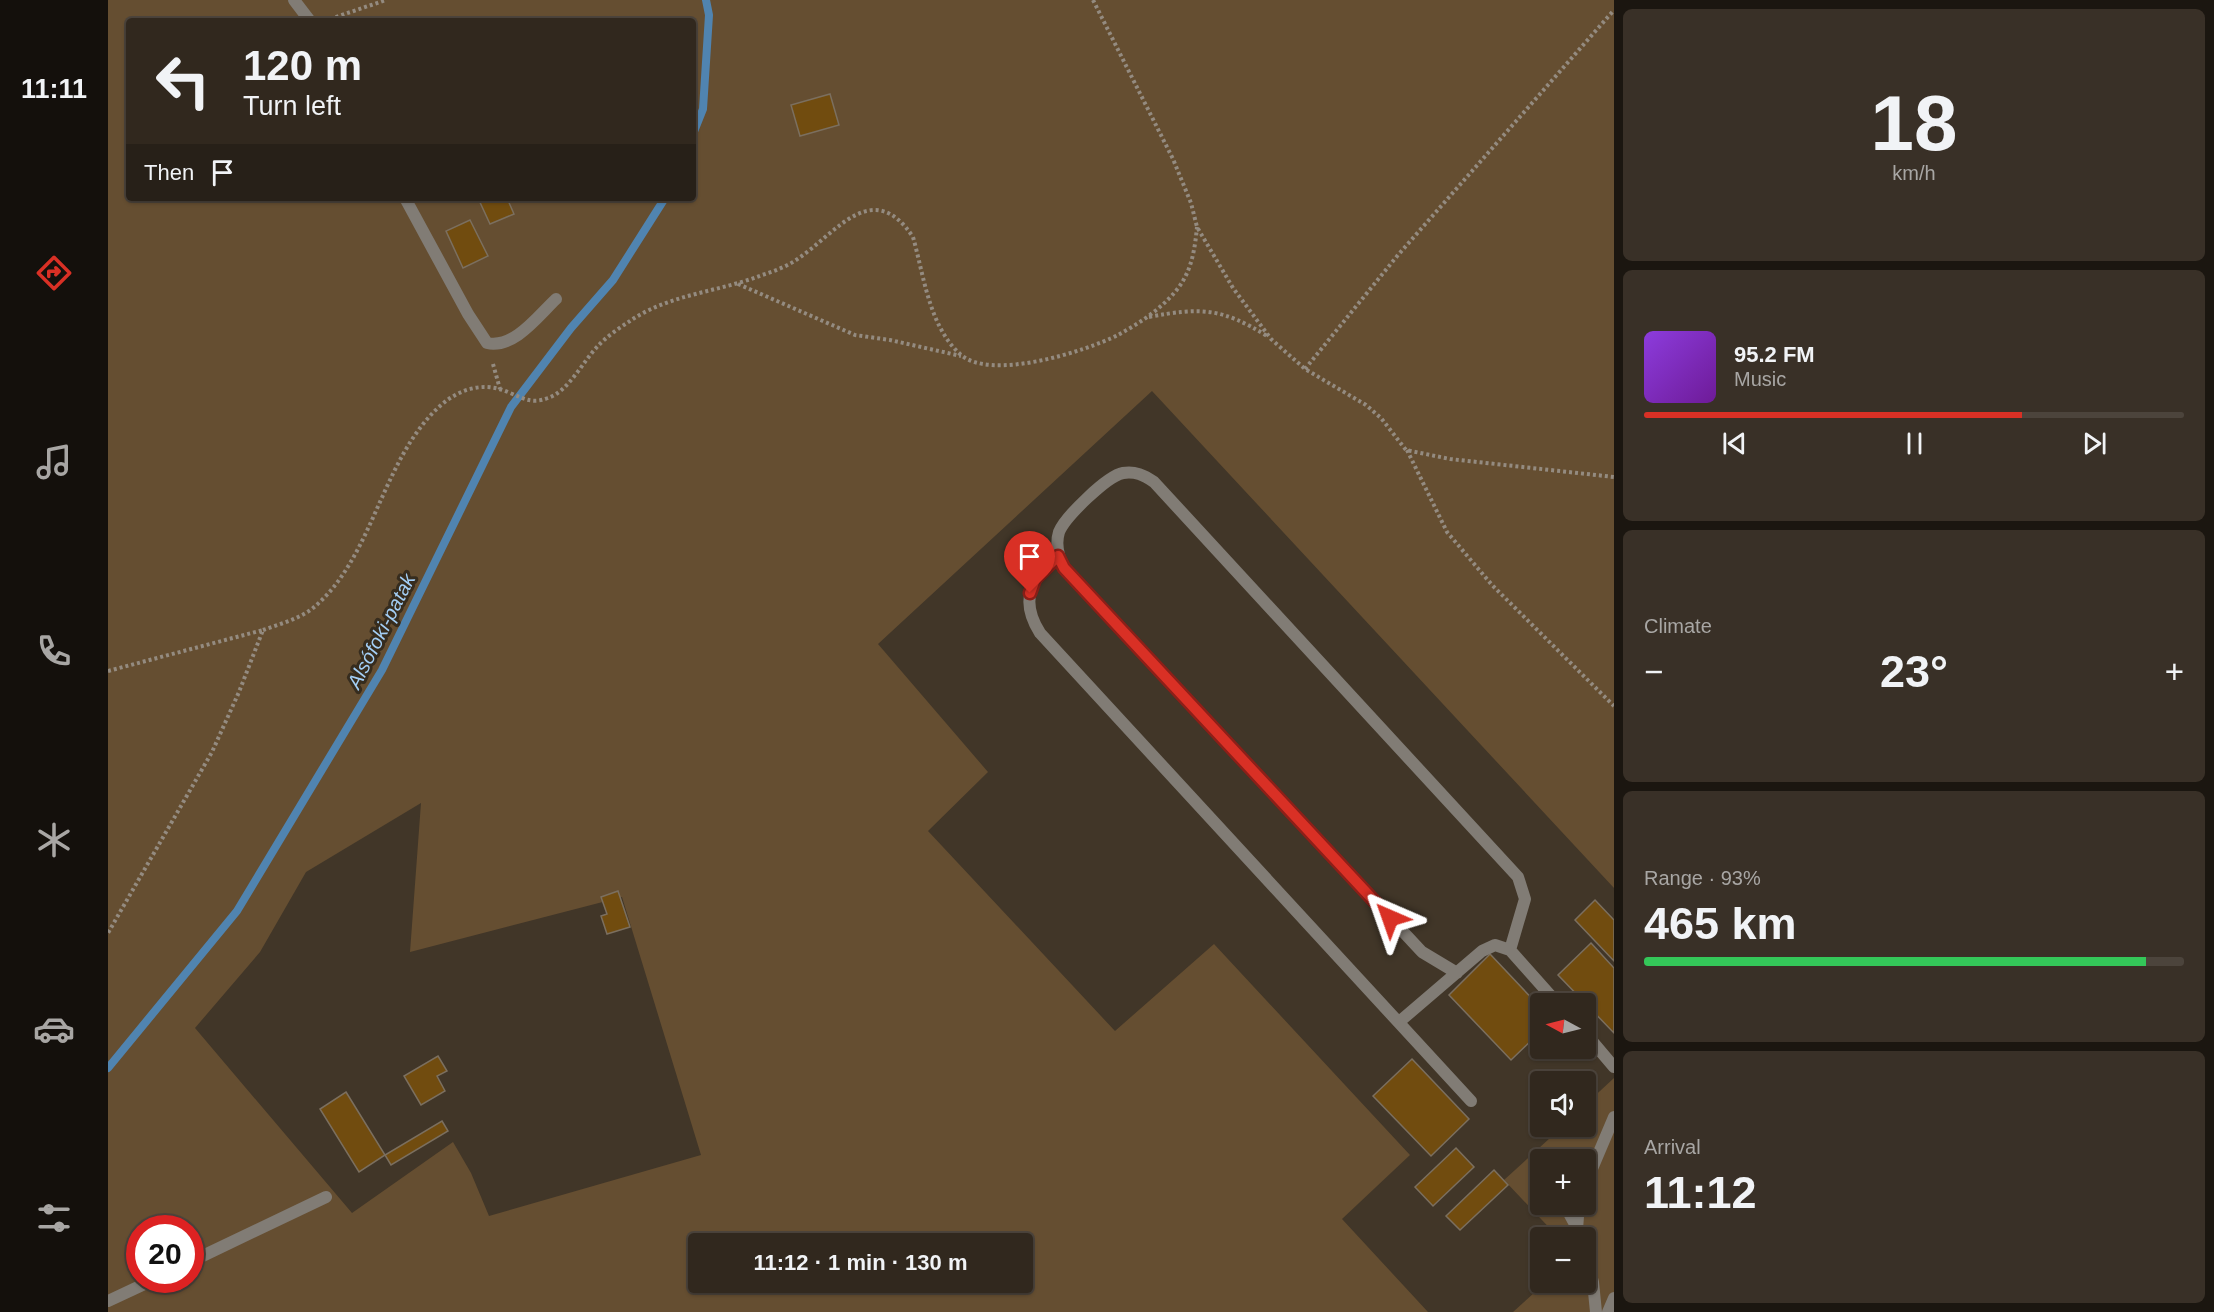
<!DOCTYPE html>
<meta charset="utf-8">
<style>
:root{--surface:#31281e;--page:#393027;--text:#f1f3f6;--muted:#a8a6a4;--line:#4c443c;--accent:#d93025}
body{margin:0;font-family:Arial,sans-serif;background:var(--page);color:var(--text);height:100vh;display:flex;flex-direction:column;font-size:22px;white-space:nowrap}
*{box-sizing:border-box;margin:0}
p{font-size:20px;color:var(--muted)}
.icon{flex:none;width:33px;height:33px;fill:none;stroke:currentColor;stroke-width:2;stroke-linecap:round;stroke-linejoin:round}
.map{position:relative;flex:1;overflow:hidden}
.details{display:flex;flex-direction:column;gap:9px;padding:9px;background:#1b1610;width:600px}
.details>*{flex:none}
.guide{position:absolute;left:18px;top:18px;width:570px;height:183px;border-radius:6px;box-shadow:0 2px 4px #0004,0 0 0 2px var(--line);background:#31281e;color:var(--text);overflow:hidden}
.needle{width:39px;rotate:277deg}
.controls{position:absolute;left:1422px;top:993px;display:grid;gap:12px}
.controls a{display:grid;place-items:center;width:66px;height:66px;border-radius:6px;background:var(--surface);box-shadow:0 2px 4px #0004,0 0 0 2px var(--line);font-size:30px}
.speed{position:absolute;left:18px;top:1215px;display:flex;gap:12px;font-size:30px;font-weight:700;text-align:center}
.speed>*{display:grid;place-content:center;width:78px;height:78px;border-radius:50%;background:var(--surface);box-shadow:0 2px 4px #0004,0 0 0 2px var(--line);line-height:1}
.speed .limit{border:9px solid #d22;background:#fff;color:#111}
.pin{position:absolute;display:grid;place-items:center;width:51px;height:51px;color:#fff;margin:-62px -26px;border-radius:50% 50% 50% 0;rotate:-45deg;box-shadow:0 0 6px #0007}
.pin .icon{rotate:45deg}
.me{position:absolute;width:66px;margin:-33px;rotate:317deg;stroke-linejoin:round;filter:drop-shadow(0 0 4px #0008)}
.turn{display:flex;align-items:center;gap:21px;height:126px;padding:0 18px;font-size:27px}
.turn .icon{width:78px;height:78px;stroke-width:2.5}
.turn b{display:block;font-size:42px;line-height:51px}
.then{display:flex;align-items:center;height:57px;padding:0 18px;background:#0003;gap:12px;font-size:22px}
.big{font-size:45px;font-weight:600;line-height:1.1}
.details .card{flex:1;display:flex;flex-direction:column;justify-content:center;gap:9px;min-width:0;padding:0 21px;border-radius:9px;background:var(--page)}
.details .dial{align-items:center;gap:0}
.dial b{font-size:78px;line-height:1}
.song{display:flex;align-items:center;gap:18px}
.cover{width:72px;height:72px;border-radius:9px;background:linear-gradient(135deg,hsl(270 70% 55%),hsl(280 70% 35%))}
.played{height:6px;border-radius:3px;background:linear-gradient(90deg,var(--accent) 70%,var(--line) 70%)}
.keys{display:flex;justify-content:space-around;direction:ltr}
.heat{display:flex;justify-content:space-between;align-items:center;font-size:33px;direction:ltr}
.charge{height:9px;border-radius:4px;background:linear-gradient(90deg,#34c759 93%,var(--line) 0)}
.trip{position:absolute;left:580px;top:1233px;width:345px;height:60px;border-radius:6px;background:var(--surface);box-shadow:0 2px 4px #0004,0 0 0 2px var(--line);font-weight:600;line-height:60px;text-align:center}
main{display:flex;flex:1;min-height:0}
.tabs{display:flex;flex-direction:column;width:108px;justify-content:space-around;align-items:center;background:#14100c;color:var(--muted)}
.tabs .icon{width:42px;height:42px}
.tabs .current{color:var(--accent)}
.tabs b{font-size:27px;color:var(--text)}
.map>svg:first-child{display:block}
.green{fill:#654e31;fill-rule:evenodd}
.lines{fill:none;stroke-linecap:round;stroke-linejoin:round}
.stream{stroke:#5084b0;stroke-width:8}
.building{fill:#714c0f;stroke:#7b6f5f;stroke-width:1.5}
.path{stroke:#948b80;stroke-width:4;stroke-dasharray:3 3;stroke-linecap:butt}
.service{stroke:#817c75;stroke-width:12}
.route-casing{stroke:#8d1f18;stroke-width:15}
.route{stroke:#d93025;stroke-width:10}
.labels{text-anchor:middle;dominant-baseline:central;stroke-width:6;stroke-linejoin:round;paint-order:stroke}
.water-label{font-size:20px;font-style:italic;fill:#a3cef5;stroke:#362c1e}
</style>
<main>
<nav class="tabs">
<b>11:11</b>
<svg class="icon current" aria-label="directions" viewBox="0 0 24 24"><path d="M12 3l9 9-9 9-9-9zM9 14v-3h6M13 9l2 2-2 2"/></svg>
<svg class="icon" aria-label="music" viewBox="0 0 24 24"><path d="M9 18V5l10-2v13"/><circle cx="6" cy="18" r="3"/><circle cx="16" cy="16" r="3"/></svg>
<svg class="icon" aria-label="phone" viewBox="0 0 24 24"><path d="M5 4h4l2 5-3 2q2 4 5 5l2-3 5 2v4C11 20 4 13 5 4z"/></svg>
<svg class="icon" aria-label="climate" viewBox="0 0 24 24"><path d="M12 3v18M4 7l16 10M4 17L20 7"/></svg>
<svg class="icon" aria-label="car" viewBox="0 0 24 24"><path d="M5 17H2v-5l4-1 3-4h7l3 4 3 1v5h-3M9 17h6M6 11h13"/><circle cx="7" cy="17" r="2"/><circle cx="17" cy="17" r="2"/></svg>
<svg class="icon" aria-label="filters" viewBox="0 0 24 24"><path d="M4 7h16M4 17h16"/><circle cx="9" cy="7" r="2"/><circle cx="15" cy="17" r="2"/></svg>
</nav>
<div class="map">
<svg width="1506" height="1312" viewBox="0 0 1506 1312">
<rect width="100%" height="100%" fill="#413628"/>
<!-- green -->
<path class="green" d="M0 0H1506V888L1044 391 770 644 880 772 820 831 1007 1031 1106 944 1302 1155 1234 1219 1320 1312H0ZM21 21H585V198H21ZM313 803 302 952 514 897 593 1155 381 1216 363 1173 345 1142 244 1213 87 1028 152 952 198 872ZM32 1228H82V1280H32ZM591 1244H915V1282H591Z
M1506 1078V1312H1405L1437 1283 1478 1282V1238L1450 1237 1396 1180 1454 1127 1478 1126V1104ZM1432 1160H1478V1204H1432Z"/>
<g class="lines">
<!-- stream -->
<path class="stream" d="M585 134 595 109 601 15 598 0
M0 1068 129 911 274 670 403 407 463 328 505 280 557 198"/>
</g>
<!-- building -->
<path class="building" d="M722 94 731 125 692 136 683 105Z
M370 198H399L406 214 382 224Z
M362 220 380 256 355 268 338 231Z
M510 891 522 927 499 934 493 916 499 914 493 897Z
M1487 900 1506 920V961L1467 920Z
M1483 943 1506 968V1033L1450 975Z
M1382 954 1432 1007V1032L1403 1060 1341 995Z
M330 1056 339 1071 329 1076 337 1091 313 1105 296 1076Z
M1304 1059 1361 1119 1323 1156 1265 1096Z
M238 1092 277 1155 251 1172 212 1109Z
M334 1121 340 1131 283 1165 277 1155Z
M1348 1148 1366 1167 1325 1206 1307 1187Z
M1386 1170 1400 1185 1352 1230 1338 1216Z"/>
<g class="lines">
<!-- path -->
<path class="path" d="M985 0 1065 159 1083 203 1089 227 1125 288 1163 339 1197 369 1258 405 1273 418 1298 450 1342 459 1506 477
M222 19 278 0
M630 284 747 335 782 340 853 356
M1041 317C1093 307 1114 308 1159 336
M385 364 392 389
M1197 369 1290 255 1506 10
M1299 450 1339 532 1384 585 1506 706
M155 630C172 624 191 619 205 608 266 558 273 459 332 406 352 388 377 381 402 393 417 399 424 404 440 398 461 391 475 361 490 346 498 337 511 328 522 321 561 294 611 292 654 275 667 271 680 266 691 258 729 232 765 177 805 237 816 276 821 326 852 354 882 382 978 351 1010 335 1032 323 1056 307 1071 287 1084 269 1087 248 1089 227
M0 671 155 630 131 692 104 752 0 933"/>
<!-- service -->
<path class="service" d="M186 0 202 21
M297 198 360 314 379 343C406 349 430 316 448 299
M950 556C923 579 911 600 932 633L1363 1101
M1349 973 1314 952 956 568C950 556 947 545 951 532 957 517 999 476 1015 473 1027 471 1036 475 1046 482L1410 877 1417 899 1402 950 1450 1004
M1291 1022 1374 951 1387 945 1402 950
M1478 1034 1506 1067
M1432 1178V1179
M1478 1183 1506 1117
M1456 1204 1469 1228
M1471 1204 1469 1229 1472 1238
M1478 1257 1485 1282 1488 1312
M82 1262 218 1197
M0 1301 45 1280
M1500 1312 1506 1298"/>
</g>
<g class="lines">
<!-- route casing -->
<g class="route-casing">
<path id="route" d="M922 593 927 579 950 556 956 568 1282 918"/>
</g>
<!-- route -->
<use href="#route" class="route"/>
</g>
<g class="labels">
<!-- water labels -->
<g class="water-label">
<text transform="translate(273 631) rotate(-63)">Alsófoki-patak</text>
</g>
</g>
</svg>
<div class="controls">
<a><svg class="needle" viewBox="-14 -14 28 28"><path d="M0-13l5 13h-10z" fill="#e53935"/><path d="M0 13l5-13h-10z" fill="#a8a6a4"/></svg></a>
<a><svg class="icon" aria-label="sound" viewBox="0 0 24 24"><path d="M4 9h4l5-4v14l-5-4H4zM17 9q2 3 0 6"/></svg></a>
<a>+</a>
<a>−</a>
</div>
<div class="speed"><div class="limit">20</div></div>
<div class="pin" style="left:922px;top:593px;background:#d93025"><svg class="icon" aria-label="arrive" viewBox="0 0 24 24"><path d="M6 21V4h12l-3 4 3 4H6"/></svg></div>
<svg class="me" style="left:1282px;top:918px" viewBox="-20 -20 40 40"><path d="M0-17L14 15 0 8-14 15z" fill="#d93025" stroke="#fff" stroke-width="4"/></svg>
<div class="trip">11:12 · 1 min · 130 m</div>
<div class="guide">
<div class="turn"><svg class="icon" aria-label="left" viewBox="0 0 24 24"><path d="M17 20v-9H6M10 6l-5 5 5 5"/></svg><div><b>120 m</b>Turn left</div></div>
<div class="then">Then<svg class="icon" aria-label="arrive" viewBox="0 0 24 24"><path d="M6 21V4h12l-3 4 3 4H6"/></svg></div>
</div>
</div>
<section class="details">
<div class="card dial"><b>18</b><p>km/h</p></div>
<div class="card">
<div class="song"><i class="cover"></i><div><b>95.2 FM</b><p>Music</p></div></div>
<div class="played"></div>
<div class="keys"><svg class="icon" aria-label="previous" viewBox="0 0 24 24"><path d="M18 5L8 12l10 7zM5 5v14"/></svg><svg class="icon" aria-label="pause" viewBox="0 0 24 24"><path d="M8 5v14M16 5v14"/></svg><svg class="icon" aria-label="next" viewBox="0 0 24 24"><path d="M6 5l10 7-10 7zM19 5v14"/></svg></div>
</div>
<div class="card"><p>Climate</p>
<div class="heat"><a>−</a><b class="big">23°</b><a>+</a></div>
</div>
<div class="card"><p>Range · 93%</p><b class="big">465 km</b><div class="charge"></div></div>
<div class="card"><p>Arrival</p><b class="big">11:12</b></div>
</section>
</main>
